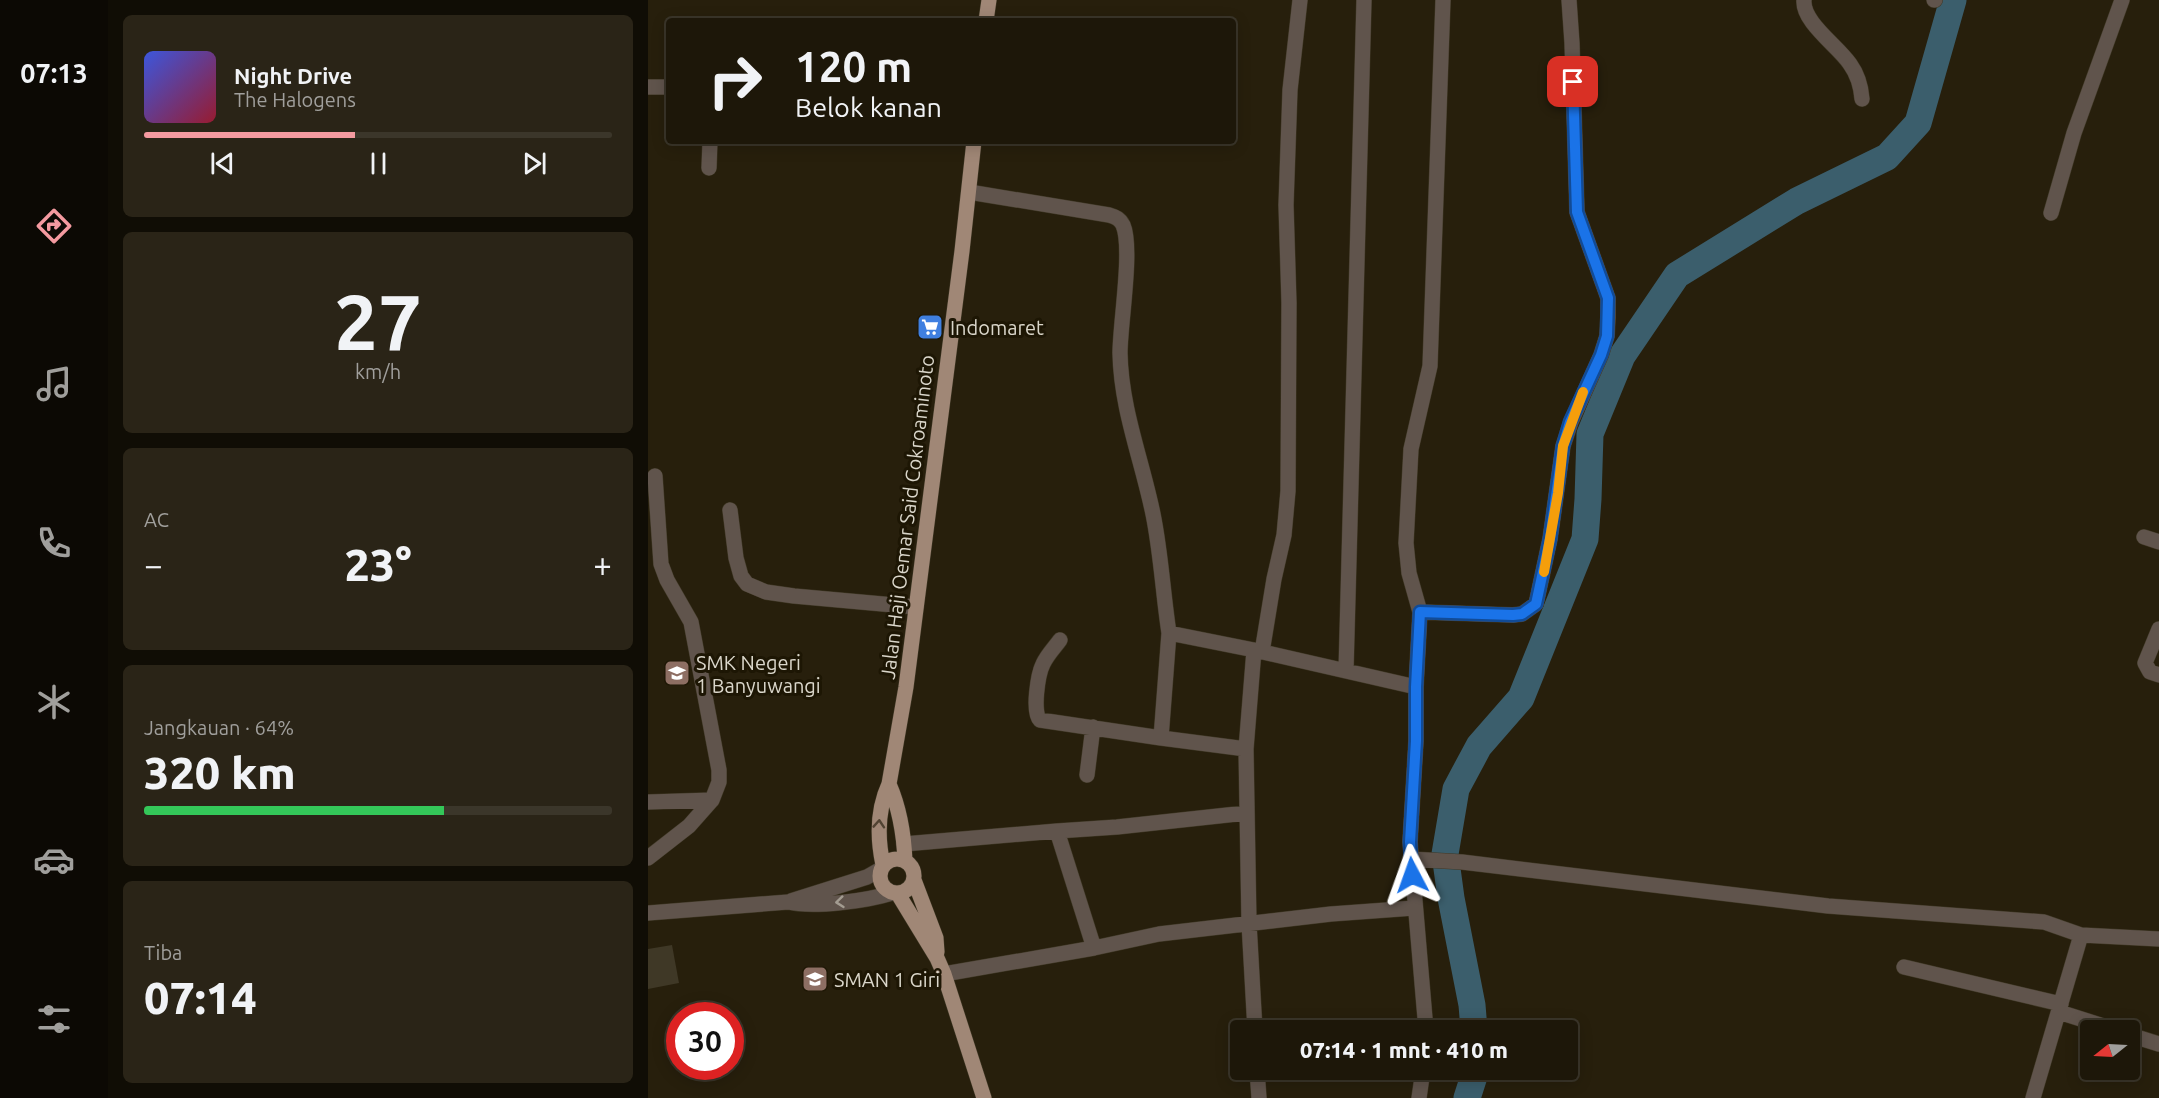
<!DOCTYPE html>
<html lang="id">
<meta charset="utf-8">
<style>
:root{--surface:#1d1709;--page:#2a2417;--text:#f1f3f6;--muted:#a09f9c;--line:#3b362a;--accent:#f49aa0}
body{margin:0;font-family:Ubuntu,sans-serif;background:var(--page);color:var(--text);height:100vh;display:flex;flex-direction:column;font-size:22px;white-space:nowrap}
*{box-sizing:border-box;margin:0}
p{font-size:20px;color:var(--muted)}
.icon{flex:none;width:33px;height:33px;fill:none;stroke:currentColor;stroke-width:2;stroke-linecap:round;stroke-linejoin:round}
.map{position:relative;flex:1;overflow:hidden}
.side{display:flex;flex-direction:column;gap:15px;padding:15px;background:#100d05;width:540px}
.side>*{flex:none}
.top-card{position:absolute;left:18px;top:18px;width:570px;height:126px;border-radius:6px;box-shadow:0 3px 15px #0003,0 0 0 2px var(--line);background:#1d1709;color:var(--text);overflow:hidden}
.needle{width:39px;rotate:252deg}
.buttons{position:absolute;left:1432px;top:1020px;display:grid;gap:12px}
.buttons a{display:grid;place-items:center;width:60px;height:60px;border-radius:6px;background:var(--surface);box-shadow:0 3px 15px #0003,0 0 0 2px var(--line);font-size:30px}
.speed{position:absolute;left:18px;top:1002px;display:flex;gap:12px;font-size:30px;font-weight:700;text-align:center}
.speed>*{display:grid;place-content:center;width:78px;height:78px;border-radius:50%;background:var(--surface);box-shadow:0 3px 15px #0003,0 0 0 2px var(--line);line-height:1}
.speed .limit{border:9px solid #d22;background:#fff;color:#111}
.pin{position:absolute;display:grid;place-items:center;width:51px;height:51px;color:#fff;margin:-26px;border-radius:12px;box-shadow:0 3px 9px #0006}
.me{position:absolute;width:66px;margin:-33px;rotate:356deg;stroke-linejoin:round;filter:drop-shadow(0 0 4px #0008)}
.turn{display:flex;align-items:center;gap:21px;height:126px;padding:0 30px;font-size:27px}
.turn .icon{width:78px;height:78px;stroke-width:2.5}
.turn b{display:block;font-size:42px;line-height:51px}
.big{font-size:45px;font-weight:800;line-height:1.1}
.side .card{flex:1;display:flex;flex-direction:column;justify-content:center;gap:9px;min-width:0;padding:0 21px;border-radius:9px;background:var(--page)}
.side .dial{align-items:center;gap:0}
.dial b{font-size:78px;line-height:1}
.song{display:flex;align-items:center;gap:18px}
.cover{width:72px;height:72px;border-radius:9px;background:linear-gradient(135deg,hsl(230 70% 55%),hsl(350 70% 35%))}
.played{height:6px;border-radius:3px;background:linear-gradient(90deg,var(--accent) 45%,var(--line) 45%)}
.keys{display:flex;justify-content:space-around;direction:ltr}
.heat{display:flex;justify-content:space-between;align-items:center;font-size:33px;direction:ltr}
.charge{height:9px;border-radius:4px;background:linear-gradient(90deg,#34c759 64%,var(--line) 0)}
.trip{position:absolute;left:582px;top:1020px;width:348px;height:60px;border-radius:6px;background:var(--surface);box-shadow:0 3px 15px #0003,0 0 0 2px var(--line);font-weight:800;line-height:60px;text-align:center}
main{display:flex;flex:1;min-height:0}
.menu{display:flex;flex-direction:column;width:108px;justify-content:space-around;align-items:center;background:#0c0904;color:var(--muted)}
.menu .icon{width:42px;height:42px}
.menu .active{color:var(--accent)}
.menu b{font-size:27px;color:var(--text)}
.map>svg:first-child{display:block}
.green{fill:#3f3826}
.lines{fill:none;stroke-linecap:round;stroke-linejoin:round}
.river{stroke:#3b5e6c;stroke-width:27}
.street-casing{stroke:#403927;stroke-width:16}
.primary-casing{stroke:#403927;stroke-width:16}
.street{stroke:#60544c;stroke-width:15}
.primary{stroke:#a08776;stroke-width:15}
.oneway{stroke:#514332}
.oneway2{stroke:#a39c91}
.route-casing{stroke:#114b97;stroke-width:15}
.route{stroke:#1a73e8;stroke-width:10}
.slow{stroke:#f59e0b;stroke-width:10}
.labels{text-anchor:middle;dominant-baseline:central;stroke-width:6;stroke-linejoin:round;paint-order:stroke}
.poi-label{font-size:20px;fill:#dad6ca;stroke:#1d1604;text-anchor:start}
.street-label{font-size:20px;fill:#dad6ca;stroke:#1d1604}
</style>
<main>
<nav class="menu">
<b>07:13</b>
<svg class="icon active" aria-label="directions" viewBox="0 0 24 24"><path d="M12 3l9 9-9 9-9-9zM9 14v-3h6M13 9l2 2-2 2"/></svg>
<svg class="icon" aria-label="music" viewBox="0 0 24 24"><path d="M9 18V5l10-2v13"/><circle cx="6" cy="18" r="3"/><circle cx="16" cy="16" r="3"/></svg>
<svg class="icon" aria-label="phone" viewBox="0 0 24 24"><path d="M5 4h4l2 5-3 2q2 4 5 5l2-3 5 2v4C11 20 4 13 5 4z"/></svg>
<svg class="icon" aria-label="climate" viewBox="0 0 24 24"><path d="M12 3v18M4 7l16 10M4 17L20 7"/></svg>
<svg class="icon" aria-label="car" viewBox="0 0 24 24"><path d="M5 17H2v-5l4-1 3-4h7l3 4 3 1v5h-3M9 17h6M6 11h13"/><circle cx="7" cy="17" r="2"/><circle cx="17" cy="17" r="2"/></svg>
<svg class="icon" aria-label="filters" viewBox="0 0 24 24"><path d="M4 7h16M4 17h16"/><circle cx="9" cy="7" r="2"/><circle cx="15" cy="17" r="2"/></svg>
</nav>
<section class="side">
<div class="card">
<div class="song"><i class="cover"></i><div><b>Night Drive</b><p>The Halogens</p></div></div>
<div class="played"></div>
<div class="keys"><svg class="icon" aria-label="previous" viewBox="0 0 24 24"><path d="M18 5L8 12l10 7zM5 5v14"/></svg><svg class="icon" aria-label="pause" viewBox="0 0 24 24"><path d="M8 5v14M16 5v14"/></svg><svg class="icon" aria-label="next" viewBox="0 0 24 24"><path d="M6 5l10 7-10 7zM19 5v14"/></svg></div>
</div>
<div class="card dial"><b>27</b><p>km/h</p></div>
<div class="card"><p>AC</p>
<div class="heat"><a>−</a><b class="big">23°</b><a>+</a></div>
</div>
<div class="card"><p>Jangkauan · 64%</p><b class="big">320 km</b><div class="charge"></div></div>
<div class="card"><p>Tiba</p><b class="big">07:14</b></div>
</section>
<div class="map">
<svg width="1511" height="1098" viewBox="0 0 1511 1098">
<rect width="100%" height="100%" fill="#271f0c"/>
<!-- green -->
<path class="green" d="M24 945 31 983 0 989V949Z"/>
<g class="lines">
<!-- river -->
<path class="river" d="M826 1030 824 1005 803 898 797 854 808 789 831 746 873 698 937 539 940 499 942 434 974 356 1029 275 1149 201 1239 157 1270 123 1305 0
M819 1098 828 1070"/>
<!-- street casing -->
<g class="street-casing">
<path id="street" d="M1156 0C1154 22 1190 46 1202 64 1210 75 1213 86 1214 99
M1286 0H1287
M0 87H21
M61 168 62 141
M321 192 461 215C468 217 472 219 475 225 485 248 472 324 472 353 473 409 494 460 505 514 513 553 515 594 521 633L606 650 768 687
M1403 213 1426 133 1474 0
M82 510 88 558 93 576 99 584 118 592 146 596 268 607
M1496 537 1511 542
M772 612 865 615 874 614 888 604 902 539 915 446 923 422 953 355 959 336 960 317V298L929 212 924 43 921 0
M1511 629 1497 663 1502 672 1511 675
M521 633 513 738 598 749 601 923 607 1030
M412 640C407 647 399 655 395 664 390 674 384 712 392 720L513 738
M614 652 626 579 636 535 640 491 641 303 638 205 642 90 652 0
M698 671 716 0
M598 749 606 650
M439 775 445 727
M0 802 64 800 71 782V770L43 622 19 580 13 564 7 476
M409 831 469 827 598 813
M256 844 409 831 446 948
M0 858 41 826 64 800
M763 859 814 862 1180 906 1396 922 1433 935
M143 901 219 877 233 869
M0 913 140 902C166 908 218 901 244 893
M1256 967 1413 1004
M296 974 446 948 511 934 683 914 766 908
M1411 1012 1468 1030
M778 1030 762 842 768 741V687L772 612 761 573 758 543 763 449 782 366 795 0
M1482 1035 1511 1044
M609 1070 611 1098
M771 1098 775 1070
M1385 1098 1433 935 1511 939"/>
</g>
<!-- primary casing -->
<g class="primary-casing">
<path id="primary" d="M338 21 341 0
M232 876a17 17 0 1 1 34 0a17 17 0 1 1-34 0Z
M257 861C256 836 251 807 241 784L258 687 314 251 326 141
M235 865C229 837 229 810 241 784
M266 880 288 938 289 952
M250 894 289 958 296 974 336 1098"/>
</g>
<!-- street -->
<use href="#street" class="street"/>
<!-- primary -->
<use href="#primary" class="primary"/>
</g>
<!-- one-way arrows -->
<defs><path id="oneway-chevron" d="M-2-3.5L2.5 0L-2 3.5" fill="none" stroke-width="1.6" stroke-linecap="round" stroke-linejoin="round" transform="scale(1.5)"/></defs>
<use class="oneway" href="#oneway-chevron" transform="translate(231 824) rotate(-86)"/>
<use class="oneway2" href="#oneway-chevron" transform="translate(192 902) rotate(174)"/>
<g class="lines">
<!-- route casing -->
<g class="route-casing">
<path id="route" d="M764 875 762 842 768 741V687L772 612 865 615 874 614 888 604 902 539 915 446 922 422 953 355 959 336 960 298 929 212 925 82"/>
</g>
<!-- route -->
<use href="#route" class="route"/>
<!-- slow -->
<path class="slow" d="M896 572 910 493 915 446 935 392"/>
</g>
<!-- icons -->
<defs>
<g id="supermarket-square" transform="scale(1.35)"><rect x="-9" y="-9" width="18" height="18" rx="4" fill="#3f7fe0" stroke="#1d1604"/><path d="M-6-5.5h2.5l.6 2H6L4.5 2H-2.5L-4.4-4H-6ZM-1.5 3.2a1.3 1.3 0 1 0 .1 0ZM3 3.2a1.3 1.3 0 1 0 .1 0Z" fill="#fff"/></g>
<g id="school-square" transform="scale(1.35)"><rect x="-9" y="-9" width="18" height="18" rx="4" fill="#8d6e63" stroke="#1d1604"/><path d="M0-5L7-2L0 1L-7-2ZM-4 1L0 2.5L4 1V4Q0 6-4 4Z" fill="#fff"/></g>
</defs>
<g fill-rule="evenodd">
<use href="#supermarket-square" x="282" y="327"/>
<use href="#school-square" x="29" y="673"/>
<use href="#school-square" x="167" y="979"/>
</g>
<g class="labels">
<!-- poi labels -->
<g class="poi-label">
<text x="302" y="327">Indomaret</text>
<text x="48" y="662">SMK Negeri<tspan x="48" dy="23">1 Banyuwangi</tspan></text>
<text x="186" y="979">SMAN 1 Giri</text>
</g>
<!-- street labels -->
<g class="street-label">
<text transform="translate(259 517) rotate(-83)">Jalan Haji Oemar Said Cokroaminoto</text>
</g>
</g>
</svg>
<div class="buttons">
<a><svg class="needle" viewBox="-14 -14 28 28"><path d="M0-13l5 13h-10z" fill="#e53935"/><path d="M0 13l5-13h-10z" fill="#a09f9c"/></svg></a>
</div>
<div class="speed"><div class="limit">30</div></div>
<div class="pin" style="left:925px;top:82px;background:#d93025"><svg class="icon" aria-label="arrive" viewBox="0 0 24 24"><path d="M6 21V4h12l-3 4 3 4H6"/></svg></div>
<svg class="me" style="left:764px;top:875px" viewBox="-20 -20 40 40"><path d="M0-17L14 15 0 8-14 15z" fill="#1a73e8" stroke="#fff" stroke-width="4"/></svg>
<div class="trip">07:14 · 1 mnt · 410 m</div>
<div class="top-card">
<div class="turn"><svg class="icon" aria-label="right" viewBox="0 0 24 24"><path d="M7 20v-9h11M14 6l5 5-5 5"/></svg><div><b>120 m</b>Belok kanan</div></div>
</div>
</div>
</main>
